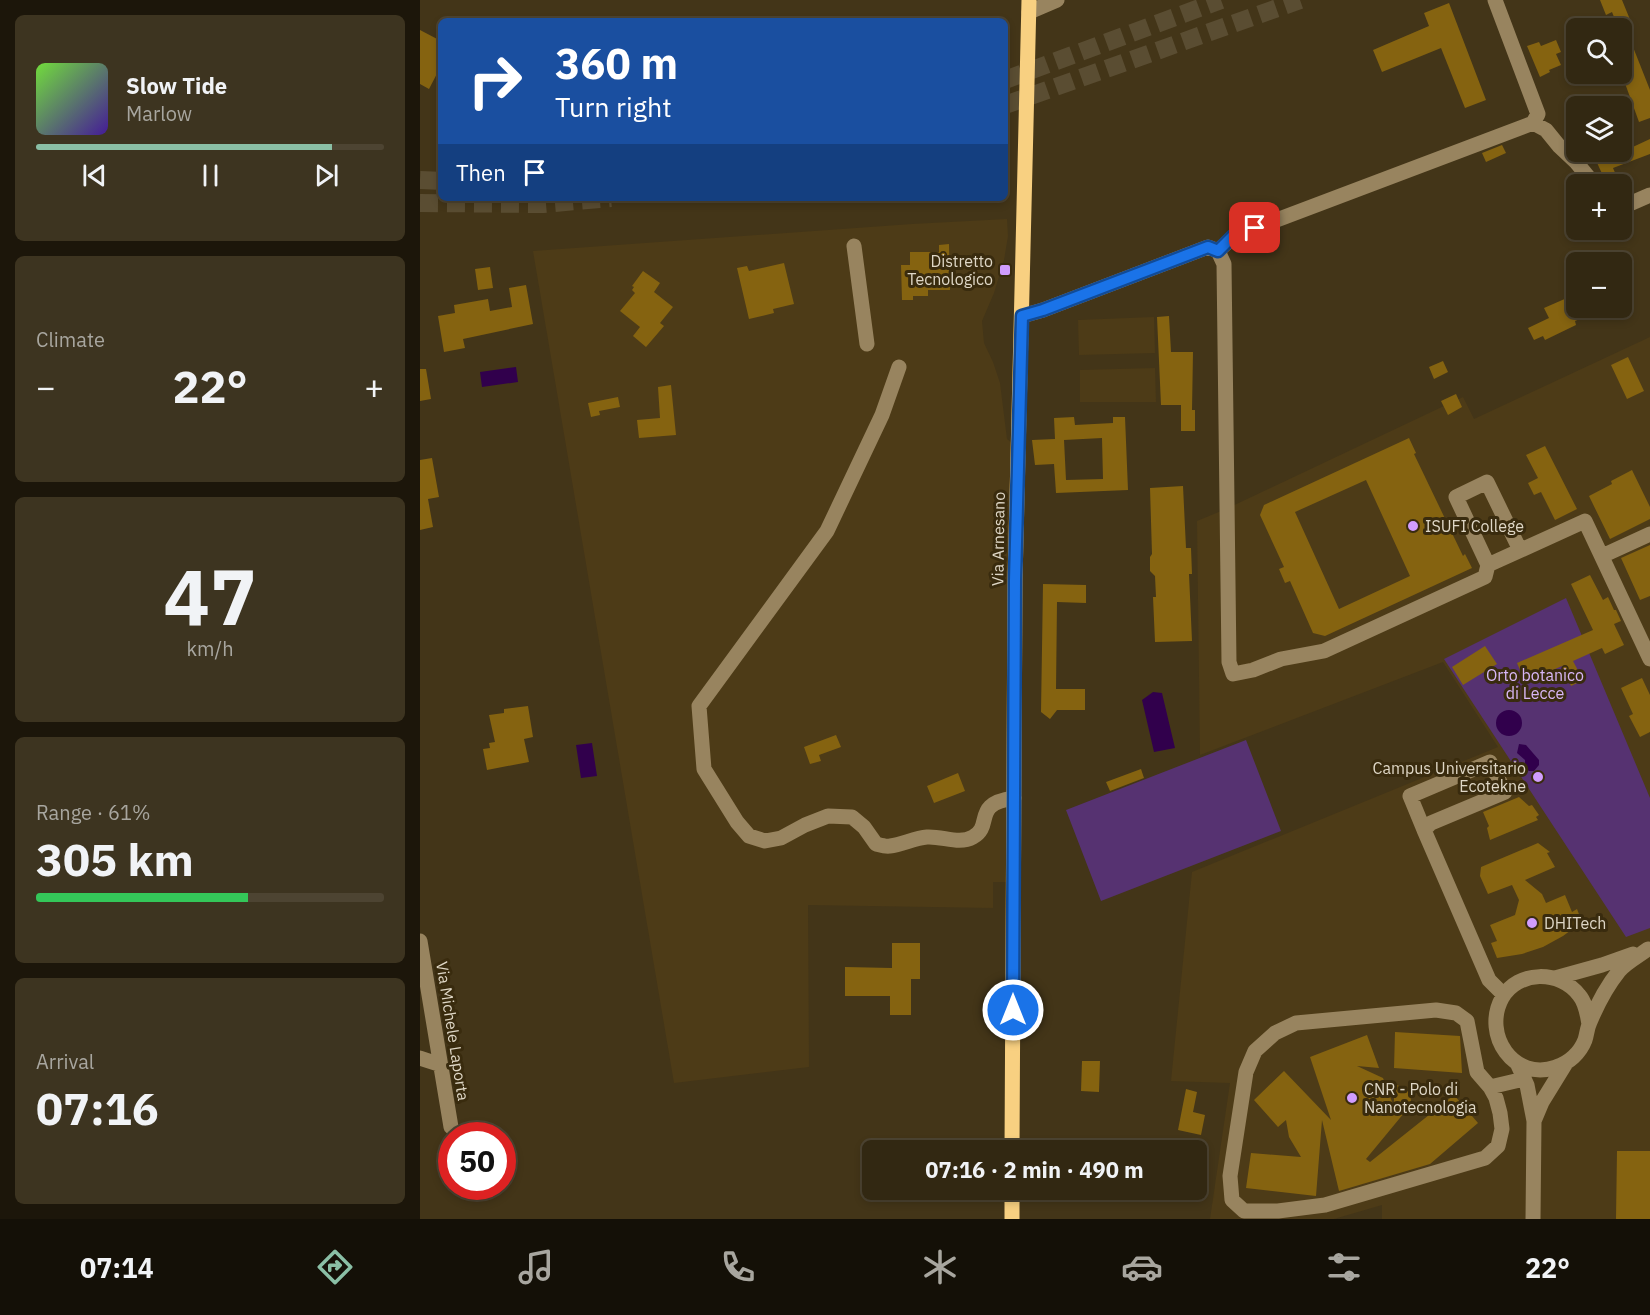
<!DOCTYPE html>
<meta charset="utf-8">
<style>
:root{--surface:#322812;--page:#3d3420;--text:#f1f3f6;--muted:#a8a69f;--line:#4d4432;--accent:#8abfa5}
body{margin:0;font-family:"IBM Plex Sans",sans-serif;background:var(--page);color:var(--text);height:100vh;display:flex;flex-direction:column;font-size:22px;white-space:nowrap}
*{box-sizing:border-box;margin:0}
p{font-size:20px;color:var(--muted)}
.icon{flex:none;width:33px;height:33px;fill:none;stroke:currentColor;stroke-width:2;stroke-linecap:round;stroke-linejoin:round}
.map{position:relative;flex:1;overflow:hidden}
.panel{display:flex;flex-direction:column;gap:15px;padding:15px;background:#1c160a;width:420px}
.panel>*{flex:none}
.guide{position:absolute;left:18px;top:18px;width:570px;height:183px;border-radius:9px;box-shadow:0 3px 9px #0003,0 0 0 2px var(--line);background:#1a4fa0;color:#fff;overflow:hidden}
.controls{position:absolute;left:1146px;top:18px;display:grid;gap:12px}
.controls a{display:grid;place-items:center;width:66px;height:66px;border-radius:9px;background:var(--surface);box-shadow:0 3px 9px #0003,0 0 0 2px var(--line);font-size:30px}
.speed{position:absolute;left:18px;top:1122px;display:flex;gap:12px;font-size:30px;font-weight:700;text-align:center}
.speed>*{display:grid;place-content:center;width:78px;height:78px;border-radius:50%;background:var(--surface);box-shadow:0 3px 9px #0003,0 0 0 2px var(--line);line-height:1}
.speed .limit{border:9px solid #d22;background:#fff;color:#111}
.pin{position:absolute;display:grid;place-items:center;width:51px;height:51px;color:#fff;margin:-26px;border-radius:12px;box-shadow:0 3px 9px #0006}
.me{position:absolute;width:66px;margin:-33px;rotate:0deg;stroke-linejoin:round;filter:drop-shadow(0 0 4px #0008)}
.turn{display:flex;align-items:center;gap:21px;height:126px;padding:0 18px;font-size:27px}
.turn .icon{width:78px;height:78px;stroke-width:2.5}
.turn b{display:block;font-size:42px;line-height:51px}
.then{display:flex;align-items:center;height:57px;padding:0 18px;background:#0003;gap:12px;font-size:22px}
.big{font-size:45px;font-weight:800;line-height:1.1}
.panel .widget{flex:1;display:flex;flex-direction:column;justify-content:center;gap:9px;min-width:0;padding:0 21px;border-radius:9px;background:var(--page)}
.panel .dial{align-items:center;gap:0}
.dial b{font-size:78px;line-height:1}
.song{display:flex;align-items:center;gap:18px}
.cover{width:72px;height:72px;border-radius:9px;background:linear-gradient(135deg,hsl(100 70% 55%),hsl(260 70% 35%))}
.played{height:6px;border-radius:3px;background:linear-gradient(90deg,var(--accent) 85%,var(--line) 85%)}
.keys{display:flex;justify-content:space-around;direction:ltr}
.heat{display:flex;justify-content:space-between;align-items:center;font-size:33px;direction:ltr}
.charge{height:9px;border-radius:4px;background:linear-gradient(90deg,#34c759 61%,var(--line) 0)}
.trip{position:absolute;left:442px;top:1140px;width:345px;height:60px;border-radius:9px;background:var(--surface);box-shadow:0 3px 9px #0003,0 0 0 2px var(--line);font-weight:800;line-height:60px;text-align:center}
.tab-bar{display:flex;height:96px;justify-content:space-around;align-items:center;background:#141007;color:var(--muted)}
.tab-bar .icon{width:42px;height:42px}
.tab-bar .current{color:var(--accent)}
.tab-bar b{font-size:27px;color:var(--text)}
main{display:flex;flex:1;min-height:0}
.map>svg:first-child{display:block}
.built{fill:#4d3b17}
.green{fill:#563271}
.water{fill:#31004c}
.building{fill:#856310;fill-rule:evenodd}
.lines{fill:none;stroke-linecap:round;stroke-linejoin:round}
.highway-tunnel{stroke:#5a4d32;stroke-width:18;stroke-dasharray:18 9;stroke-linecap:butt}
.minor{stroke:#98845f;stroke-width:15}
.major{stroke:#f8d081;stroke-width:15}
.route-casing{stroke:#114b97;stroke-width:15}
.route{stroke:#1a73e8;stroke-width:10}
.poi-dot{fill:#d19dfe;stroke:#392b0e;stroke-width:2}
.labels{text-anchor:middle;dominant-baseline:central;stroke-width:6;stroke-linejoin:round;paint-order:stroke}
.poi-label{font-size:16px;fill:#dfd7c6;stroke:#392b0e;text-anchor:start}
.street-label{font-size:16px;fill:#dfd7c6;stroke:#392b0e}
.park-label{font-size:16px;fill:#d8b7f7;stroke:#392b0e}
</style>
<main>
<section class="panel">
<div class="widget">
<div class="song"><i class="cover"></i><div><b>Slow Tide</b><p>Marlow</p></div></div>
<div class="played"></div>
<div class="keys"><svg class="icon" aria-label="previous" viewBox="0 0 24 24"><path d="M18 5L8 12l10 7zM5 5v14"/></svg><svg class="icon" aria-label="pause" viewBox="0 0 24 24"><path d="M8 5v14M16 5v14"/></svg><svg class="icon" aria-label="next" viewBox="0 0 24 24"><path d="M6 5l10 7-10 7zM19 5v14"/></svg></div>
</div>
<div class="widget"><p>Climate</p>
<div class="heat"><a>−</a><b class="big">22°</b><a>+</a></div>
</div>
<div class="widget dial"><b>47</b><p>km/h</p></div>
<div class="widget"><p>Range · 61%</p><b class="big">305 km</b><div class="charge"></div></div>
<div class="widget"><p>Arrival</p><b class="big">07:16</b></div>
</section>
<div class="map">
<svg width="1230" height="1219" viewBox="0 0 1230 1219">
<rect width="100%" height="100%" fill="#433518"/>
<!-- built -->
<path class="built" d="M587 219 588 236 584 260 574 293 562 321 564 343 573 362 580 383 587 439 593 444 588 882H573V908L388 905 389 1067 254 1083 113 251 492 224Z
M734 317 735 353 659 355 658 320Z
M1230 337V1219H962V1205L914 1219H790L810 1083 751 1081 772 872 1078 747 1023 662 780 755 777 521 806 509 1043 397 1054 419Z
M735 368 736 402H660V370Z"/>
<!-- green -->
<path class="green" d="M1146 598 1230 798V928L1206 937 1024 659Z
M826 740 861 831 681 901 646 810Z"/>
<!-- water -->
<path class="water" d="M96 367 98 382 62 387 60 372Z
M733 692 742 693 755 748 734 752 722 700Z
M1076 723a13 13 0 1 1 26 0a13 13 0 1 1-26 0Z
M172 743 177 776 161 778 156 745Z
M1099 744 1106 745 1119 760V765L1114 771H1109L1105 768V760L1097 753Z"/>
<!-- building -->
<path class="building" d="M1180 0H1202L1211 22 1198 27 1192 12 1186 15Z
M1029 3 1066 100 1045 108 1021 48 962 72 953 50 1009 26 1004 13Z
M0 30 21 41V66L9 89 0 84Z
M1136 40 1141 52 1136 54 1141 65 1129 70 1130 72 1120 77 1107 46 1119 42 1121 46Z
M1213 47 1230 90V118L1219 122 1202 75V52Z
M1230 139V154L1193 168 1196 175 1185 180 1172 152H1202Z
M1082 145 1086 153 1066 162 1062 153Z
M529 244 530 290H508V296H493V300H482L481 265H490V252H519V245Z
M364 263 374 304 353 309 354 313 329 319 317 268 327 266 329 271Z
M70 267 73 288 58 290 55 269Z
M223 271 240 283 234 292 253 307 240 323 244 326 226 347 213 336 220 327 200 311 215 293 212 290 214 287 212 286Z
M106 285 113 324 43 339 45 348 24 352 18 316 35 313 34 305 68 299 70 311 92 307 89 288Z
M1156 294V308H1159L1164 317 1155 321 1156 325 1125 340 1123 336 1114 340 1108 328 1129 318 1124 308Z
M749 316 751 352H773L772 410H775V431H761V405H741L737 317Z
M1208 357 1224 391 1207 399 1191 365Z
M1023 361 1028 372 1014 379 1009 367Z
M0 369H6L11 399 0 401Z
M251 385 256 435 219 438 217 420 240 418 238 387Z
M1036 394 1042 407 1028 415 1021 401Z
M198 397 200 407 179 411 180 415 171 417 168 403Z
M654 417 655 425 693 423V417H705L708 490 636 493 634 464 615 465 612 440 635 439 634 418ZM682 438 683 479 646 480 644 440Z
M989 438 996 453 994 454 1043 556 1045 554 1052 568 905 636 893 633 870 581 865 583 859 569 864 567 840 515 844 505ZM946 480 990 576 919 609 875 512Z
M1125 446 1157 509 1135 520 1121 492 1114 495 1108 483 1118 478 1106 455Z
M12 458 19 497 8 499 13 527 0 530V460Z
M1212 470 1230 507V519L1190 539 1169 496 1192 484 1191 481Z
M763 486 766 548H771L772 574H769L772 641 735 642 733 597H736L735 576 730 571V557L732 554 730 488Z
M1230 545V596L1220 600 1201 558Z
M1170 575 1183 600 1188 597 1194 610H1196L1201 621 1194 624 1204 645 1185 654 1182 648 1153 661 1163 680 1151 686 1142 666 1105 682 1097 663 1173 630 1151 584Z
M623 584 666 585V603L637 602 636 689H665V710H637L630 719 621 712Z
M1065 646 1077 664 1043 685 1032 667Z
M1222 678 1230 695V732L1220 737 1209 716 1213 714 1201 688Z
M108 706 113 737 104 739 109 762 67 770 63 749 70 748 69 743 75 742 69 715 84 713V709Z
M416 735 421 747 399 755 401 761 390 764 384 747Z
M721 769 724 778 690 791 686 782Z
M538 773 545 791 514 803 507 786Z
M1099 797 1109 806 1112 805 1119 815 1116 817 1118 820 1070 840 1067 828 1069 826 1063 812Z
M1118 843 1130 852 1127 853 1135 867 1105 880 1122 894 1126 903 1145 895 1152 912 1157 909 1162 922 1143 936 1123 947 1102 954 1077 958 1071 943 1077 941 1070 925 1095 915 1099 900 1092 885 1068 894 1060 876 1061 867Z
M472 943H500V979H491V1015H470V996H425V967L472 968Z
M975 1032 1040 1036 1042 1073 974 1068Z
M947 1035 959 1068 937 1066 963 1078 974 1107V1083L989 1092 991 1100 989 1107 946 1159 950 1162 1034 1095 1058 1123 1010 1164 919 1191 902 1120 896 1196 826 1188 831 1153 881 1157 869 1137 866 1120 858 1127 834 1100 864 1071 911 1120 890 1057Z
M662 1061H680L679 1092 661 1091Z
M766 1089 777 1092 773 1112 785 1115 781 1135 758 1130Z
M1197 1151H1230V1219H1196Z"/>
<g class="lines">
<!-- highway-tunnel -->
<path class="highway-tunnel" d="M585 80 801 0
M585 105 880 0
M0 180 21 181
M0 203 123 204 191 198"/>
<!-- minor -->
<path class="minor" d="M609 12 637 0
M1113 123 1126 130 1139 146 1156 162 1174 184
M1202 204 1207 205 1230 195
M434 246 447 344
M798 251 814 236 1113 123 1118 114 1075 0
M602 316 623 310 788 247 798 251 804 264 809 662 813 674 833 670 861 659 904 651 1065 577 1068 565 1036 497 1067 482 1100 550
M479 367 462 415 407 531 279 706 284 769 317 822 329 836 345 841 361 838 385 825 408 816 432 817 444 827 456 844C460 845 466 847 470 846 482 845 494 838 507 837 523 836 539 845 553 837 574 825 551 804 594 798
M1182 556 1230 534
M1068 565 1165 521 1230 659
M1004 830 990 796 1070 762 1085 792 1011 823 1004 830 1069 980 1084 995
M0 941 31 1127
M1135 978 1182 965 1213 954
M1016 1010 1036 1013 1047 1021 1057 1072 1070 1087 1076 1098 1080 1113 1082 1129 1078 1146 1065 1158 905 1205 858 1211H824L812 1200 810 1176 826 1072 835 1051 855 1033 876 1023Z
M1169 1024C1167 1014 1166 1003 1159 995 1140 970 1098 970 1082 998 1062 1035 1094 1082 1136 1067 1149 1063 1160 1053 1165 1040 1167 1034 1167 1028 1170 1022 1177 1005 1187 986 1199 971 1207 962 1219 956 1228 949
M0 1058 21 1065
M1097 1063 1107 1085 1114 1121 1113 1219
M1070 1087 1104 1079
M1114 1121 1122 1102 1146 1063"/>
<!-- major -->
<path class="major" d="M592 1150 595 580 609 0
M592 1219V1190"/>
</g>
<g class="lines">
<!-- route casing -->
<g class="route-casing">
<path id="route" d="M593 1010 595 580 602 316 623 310 788 247 798 251 813 236 835 228"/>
</g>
<!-- route -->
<use href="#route" class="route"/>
</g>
<!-- markers -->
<g class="poi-dot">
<rect x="579" y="264" width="12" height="12" rx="3"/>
<circle cx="993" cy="526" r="6"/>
<circle cx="1118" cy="777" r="6"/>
<circle cx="1112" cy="923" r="6"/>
<circle cx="932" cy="1098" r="6"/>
</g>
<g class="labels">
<!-- poi labels -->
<g class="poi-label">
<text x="573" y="261" text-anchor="end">Distretto<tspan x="573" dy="18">Tecnologico</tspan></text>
<text x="1005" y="526">ISUFI College</text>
<text x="1106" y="768" text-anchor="end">Campus Universitario<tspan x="1106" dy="18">Ecotekne</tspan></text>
<text x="1124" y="923">DHITech</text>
<text x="944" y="1089">CNR - Polo di<tspan x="944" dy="18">Nanotecnologia</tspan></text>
</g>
<!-- street labels -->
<g class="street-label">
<text transform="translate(578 539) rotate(-89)">Via Arnesano</text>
<text transform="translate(33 1031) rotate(81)">Via Michele Laporta</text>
</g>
<!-- park labels -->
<g class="park-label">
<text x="1115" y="675">Orto botanico<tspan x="1115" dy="18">di Lecce</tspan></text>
</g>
</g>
</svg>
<div class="controls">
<a><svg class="icon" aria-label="search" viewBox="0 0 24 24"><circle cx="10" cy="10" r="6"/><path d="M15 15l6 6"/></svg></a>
<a><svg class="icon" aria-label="layers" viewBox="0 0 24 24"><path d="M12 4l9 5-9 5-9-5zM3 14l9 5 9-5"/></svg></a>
<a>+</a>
<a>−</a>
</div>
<div class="speed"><div class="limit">50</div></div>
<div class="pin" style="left:835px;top:228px;background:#d93025"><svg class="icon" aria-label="arrive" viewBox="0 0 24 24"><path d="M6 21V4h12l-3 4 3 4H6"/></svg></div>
<svg class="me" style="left:593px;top:1010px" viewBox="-20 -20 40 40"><circle r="17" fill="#1a73e8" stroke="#fff" stroke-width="3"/><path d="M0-11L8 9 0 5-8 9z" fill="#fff"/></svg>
<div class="trip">07:16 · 2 min · 490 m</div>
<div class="guide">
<div class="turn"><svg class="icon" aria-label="right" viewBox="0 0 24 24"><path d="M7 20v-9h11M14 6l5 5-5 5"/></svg><div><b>360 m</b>Turn right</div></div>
<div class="then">Then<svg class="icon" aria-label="arrive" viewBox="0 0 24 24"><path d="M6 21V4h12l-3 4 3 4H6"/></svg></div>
</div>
</div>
</main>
<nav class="tab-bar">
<b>07:14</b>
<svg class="icon current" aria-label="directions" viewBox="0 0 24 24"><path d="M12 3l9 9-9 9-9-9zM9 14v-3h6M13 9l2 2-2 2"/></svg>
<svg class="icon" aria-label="music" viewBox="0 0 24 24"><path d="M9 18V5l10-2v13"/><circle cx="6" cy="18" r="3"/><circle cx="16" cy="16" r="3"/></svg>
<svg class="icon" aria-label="phone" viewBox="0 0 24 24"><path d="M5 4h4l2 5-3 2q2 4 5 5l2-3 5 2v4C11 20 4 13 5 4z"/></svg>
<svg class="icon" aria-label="climate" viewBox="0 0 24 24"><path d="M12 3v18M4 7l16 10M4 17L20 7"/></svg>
<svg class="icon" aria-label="car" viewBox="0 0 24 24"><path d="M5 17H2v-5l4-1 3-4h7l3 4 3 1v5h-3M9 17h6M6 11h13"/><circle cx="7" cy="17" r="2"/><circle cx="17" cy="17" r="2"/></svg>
<svg class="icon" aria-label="filters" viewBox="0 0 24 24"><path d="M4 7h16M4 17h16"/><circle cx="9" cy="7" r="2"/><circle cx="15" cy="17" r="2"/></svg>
<b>22°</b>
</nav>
